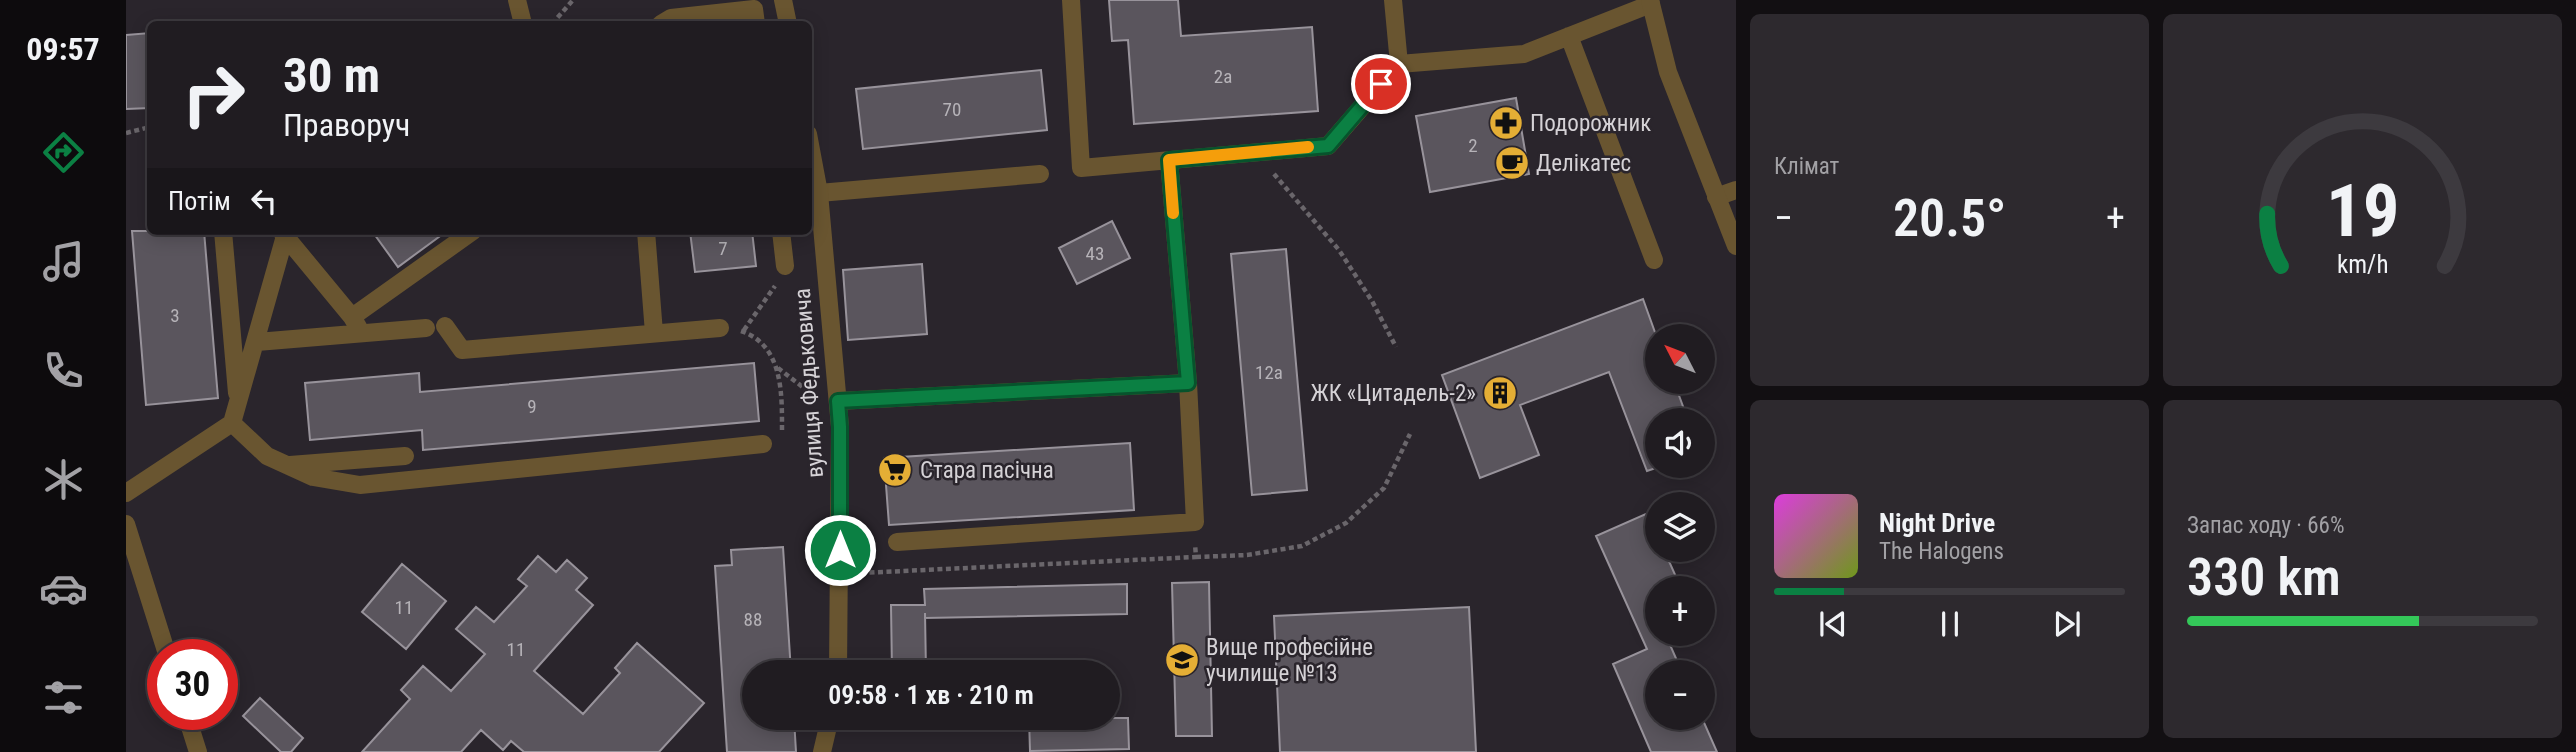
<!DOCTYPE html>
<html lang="uk">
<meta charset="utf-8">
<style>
:root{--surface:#201c21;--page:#2d292e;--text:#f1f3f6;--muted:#a2a1a5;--line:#3d3a3f;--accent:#0b8043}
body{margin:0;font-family:"Roboto Condensed",sans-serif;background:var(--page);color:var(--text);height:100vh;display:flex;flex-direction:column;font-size:26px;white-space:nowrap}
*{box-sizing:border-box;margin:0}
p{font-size:23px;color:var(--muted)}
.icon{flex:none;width:38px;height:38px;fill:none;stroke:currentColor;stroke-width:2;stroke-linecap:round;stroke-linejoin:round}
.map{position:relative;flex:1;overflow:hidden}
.panel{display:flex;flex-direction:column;gap:14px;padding:14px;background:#120f12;width:840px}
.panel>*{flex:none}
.banner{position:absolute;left:21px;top:21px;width:665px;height:214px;border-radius:10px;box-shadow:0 4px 18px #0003,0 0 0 2px var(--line);background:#201c21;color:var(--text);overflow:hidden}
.needle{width:46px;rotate:312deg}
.tools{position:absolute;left:1519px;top:324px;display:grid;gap:14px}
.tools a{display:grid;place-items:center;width:70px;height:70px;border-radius:50%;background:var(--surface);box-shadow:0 4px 18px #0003,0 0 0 2px var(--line);font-size:35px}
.speed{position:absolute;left:21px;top:639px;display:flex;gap:14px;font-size:35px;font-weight:700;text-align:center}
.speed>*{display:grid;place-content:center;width:91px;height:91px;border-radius:50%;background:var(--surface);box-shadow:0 4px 18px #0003,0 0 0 2px var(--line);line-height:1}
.speed .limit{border:10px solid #d22;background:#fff;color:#111}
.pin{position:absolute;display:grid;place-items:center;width:60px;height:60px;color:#fff;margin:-30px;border:4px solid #fff;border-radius:50%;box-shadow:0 2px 7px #0007}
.me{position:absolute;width:77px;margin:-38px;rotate:0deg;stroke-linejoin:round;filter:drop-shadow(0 0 5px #0008)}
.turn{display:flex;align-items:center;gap:24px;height:147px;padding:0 21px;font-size:32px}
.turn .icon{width:91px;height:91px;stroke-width:2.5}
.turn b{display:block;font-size:49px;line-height:60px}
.then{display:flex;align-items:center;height:66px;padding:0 21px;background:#0003;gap:14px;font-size:26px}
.big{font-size:52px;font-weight:600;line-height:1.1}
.panel .widget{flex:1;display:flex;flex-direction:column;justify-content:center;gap:10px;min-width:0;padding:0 24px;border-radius:10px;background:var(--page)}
.panel .dial{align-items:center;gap:0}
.dial svg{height:182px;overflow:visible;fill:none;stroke:var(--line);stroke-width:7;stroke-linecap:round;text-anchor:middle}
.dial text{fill:var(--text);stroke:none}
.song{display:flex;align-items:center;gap:21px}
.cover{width:84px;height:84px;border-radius:10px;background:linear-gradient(135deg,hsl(300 70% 55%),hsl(80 70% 35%))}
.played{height:7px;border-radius:4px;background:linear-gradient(90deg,var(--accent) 20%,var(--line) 20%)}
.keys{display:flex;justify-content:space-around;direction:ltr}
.heat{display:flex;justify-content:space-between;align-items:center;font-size:38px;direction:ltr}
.charge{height:10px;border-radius:5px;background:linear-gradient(90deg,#34c759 66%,var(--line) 0)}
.panel .tiles{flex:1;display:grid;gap:14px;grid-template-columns:repeat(2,1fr)}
.trip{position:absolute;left:616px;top:660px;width:378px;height:70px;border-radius:35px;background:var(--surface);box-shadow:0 4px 18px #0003,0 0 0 2px var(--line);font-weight:600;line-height:70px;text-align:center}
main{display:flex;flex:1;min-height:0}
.menu{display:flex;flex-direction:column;width:126px;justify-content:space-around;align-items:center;background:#0d0b0d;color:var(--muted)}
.menu .icon{width:49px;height:49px}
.menu .current{color:var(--accent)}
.menu b{font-size:32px;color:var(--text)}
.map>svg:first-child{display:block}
.building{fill:#5a555d;stroke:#98939b;stroke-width:2}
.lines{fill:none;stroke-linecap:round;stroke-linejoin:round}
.path{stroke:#6a666b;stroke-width:4.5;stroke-dasharray:5 3.5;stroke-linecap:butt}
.service{stroke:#695530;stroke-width:18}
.minor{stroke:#695530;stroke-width:18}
.tertiary{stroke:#695530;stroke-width:18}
.route-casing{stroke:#07532c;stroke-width:18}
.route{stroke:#0b8043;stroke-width:12}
.slow{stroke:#f59e0b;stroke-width:12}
.labels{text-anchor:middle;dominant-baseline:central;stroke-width:5;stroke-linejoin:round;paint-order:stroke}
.number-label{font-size:19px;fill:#b6b3b8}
.poi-label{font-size:23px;fill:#d5d2d6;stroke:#2a252c;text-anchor:start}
.street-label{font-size:23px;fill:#d5d2d6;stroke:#2a252c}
</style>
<main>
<nav class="menu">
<b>09:57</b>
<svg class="icon current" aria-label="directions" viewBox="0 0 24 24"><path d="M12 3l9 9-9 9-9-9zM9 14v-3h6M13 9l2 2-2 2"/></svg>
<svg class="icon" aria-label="music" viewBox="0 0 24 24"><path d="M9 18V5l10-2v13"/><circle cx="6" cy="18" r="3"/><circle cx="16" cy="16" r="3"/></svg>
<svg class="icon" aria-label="phone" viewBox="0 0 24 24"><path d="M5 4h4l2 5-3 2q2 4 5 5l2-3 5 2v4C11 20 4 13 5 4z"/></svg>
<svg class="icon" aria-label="climate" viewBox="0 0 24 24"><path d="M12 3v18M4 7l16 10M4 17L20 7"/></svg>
<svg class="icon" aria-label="car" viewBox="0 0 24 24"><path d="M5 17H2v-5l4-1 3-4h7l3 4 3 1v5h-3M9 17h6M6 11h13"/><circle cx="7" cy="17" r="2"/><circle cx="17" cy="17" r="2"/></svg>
<svg class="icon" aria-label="filters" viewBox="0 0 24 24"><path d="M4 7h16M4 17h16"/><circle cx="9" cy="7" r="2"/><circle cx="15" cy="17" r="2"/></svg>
</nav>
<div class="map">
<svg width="1610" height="752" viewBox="0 0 1610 752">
<rect width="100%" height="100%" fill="#2a252c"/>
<!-- building -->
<path class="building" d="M983 0H1052L1055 36 1186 27 1192 111 1008 124 1002 40 986 41Z
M24 33V108L0 109V35Z
M915 70 921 130 737 149 730 89Z
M1390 98 1403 174 1304 192 1290 116Z
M986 221 1004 258 951 284 933 248Z
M6 231H78L92 398 20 405Z
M246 231H321L272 267Z
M564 231H626L630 266 569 272Z
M1160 249 1181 490 1126 495 1105 254Z
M796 264 801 334 722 340 717 270Z
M1517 299 1531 338V382H1548L1562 420H1531V466H1536L1521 471 1483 372 1394 405 1413 455 1354 478 1316 375Z
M628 363 633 421 297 450 296 430 184 440 179 383 293 373 294 392Z
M1004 443 1008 510 763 525 758 458Z
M1522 513 1531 535V550H1538L1555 588H1531V634H1551L1541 638 1556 672H1531V718H1576L1591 752H1525L1487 664 1521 649 1470 536Z
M657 547 665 672H628V718H668L670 752H601L589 566 606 565 605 550Z
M412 556 430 572 441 560 461 578 450 590 467 605 408 671 457 714 494 673 489 668 511 643 578 703 533 752H398L385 741 377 750 355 730 335 752H236L284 699 275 690 297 666 325 691 359 654 330 629 350 607 368 622 401 586 392 579Z
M276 564 320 601 280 649 236 612Z
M1083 582 1086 736H1050L1046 583Z
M1001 584V614L799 618V613L800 672H766L765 605H799L798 589Z
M1343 607 1350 752H1154L1148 616Z
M134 698 177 738 165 752H155L117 716Z
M903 718H1002L1003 749 904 751Z"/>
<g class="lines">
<!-- path -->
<path class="path" d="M426 24 447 0
M0 133 24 127
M1148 174 1213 250 1246 301 1270 347
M618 330 649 286
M615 331C657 345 656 393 656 430
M652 368 687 395
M1070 557 1121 555 1176 546 1220 523 1258 488 1284 434
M735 573 1070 557 1069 544"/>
<!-- service -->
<path class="service" d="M391 0 397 24
M945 0 955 168 1202 146 1273 64
M1267 0 1273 64 1398 54 1525 4
M535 24 545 18 628 9 630 24
M1443 36 1528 260
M693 193 914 174
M1590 197 1610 190
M97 231 111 393
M164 231 159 236 226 317 232 327
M520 231 528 333
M655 231 659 266
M226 317 347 231
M319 326 336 350 594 328
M131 342 300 328
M712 401 1062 383
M106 423 159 236 155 231
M164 465 279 456
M0 493 106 423 141 456 187 477 234 485 637 444
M771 542 1069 522 1062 383 1043 160"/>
<!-- minor -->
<path class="minor" d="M657 0 662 24
M682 134 693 193 714 427 712 672
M0 524 41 654
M60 714 72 752
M696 752 704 718"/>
<!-- tertiary -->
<path class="tertiary" d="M1524 0 1542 72 1610 246"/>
</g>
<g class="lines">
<!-- route casing -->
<g class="route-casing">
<path id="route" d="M714 550V427L712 401 1062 383 1043 160 1202 146 1255 84"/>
</g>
<!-- route -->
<use href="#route" class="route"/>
<!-- slow -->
<path class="slow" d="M1047 213 1043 160 1182 147"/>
</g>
<!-- icons -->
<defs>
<g id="pharmacy-disc" transform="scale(1.75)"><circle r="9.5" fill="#e4ae35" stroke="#2a252c"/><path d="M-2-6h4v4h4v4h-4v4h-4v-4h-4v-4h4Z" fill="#111"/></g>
<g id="cafe-disc" transform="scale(1.75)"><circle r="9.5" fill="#e4ae35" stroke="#2a252c"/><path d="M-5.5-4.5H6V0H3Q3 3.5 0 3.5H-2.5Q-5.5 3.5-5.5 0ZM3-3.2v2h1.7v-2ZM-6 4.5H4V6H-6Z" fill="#111"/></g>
<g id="building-disc" transform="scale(1.75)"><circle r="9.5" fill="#e4ae35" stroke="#2a252c"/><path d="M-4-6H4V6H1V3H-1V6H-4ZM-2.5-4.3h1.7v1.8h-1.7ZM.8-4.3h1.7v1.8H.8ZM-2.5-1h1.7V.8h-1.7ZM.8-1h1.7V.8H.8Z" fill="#111"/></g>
<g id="supermarket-disc" transform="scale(1.75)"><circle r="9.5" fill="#e4ae35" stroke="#2a252c"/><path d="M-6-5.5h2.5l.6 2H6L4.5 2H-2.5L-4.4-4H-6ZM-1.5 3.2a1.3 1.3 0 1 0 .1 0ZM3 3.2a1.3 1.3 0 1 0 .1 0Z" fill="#111"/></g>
<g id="university-disc" transform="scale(1.75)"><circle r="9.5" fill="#e4ae35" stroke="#2a252c"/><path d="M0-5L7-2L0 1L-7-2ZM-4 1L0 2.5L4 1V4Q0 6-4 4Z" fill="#111"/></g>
</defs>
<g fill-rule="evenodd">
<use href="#pharmacy-disc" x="1380" y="123"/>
<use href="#cafe-disc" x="1386" y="163"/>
<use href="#building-disc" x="1374" y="393"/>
<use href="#supermarket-disc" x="769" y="470"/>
<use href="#university-disc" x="1056" y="660"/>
</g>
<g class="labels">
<!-- number labels -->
<g class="number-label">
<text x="1097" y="76">2а</text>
<text x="826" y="109">70</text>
<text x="1347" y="145">2</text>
<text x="597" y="248">7</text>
<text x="969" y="253">43</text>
<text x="49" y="315">3</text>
<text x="1143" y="372">12а</text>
<text x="406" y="406">9</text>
<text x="278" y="607">11</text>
<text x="627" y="619">88</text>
<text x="390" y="649">11</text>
</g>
<!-- poi labels -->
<g class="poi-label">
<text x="1404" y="123">Подорожник</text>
<text x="1410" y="163">Делікатес</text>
<text x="1350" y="393" text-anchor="end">ЖК «Цитадель-2»</text>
<text x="794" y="470">Стара пасічна</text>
<text x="1080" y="647">Вище професійне<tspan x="1080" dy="26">училище №13</tspan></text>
</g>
<!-- street labels -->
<g class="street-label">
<text transform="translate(683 383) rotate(-94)">вулиця Федьковича</text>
</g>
</g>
</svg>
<div class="tools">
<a><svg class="needle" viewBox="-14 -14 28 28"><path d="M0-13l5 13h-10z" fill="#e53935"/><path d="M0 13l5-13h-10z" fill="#a2a1a5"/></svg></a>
<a><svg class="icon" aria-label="sound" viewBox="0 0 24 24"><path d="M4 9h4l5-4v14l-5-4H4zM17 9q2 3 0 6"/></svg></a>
<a><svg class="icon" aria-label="layers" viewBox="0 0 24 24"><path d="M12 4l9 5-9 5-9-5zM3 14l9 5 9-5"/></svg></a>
<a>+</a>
<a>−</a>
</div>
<div class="speed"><div class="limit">30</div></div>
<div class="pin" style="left:1255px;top:84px;background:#d93025"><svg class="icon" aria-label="arrive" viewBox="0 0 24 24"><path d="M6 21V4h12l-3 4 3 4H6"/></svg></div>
<svg class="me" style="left:714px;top:550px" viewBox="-20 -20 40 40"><circle r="17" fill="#0b8043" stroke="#fff" stroke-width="3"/><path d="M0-11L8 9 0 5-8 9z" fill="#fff"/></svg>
<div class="trip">09:58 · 1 хв · 210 m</div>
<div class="banner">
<div class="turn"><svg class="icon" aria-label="right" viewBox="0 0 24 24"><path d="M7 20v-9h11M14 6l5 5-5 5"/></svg><div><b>30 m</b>Праворуч</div></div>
<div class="then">Потім<svg class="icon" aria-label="left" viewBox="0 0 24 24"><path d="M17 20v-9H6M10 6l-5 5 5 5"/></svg></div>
</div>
</div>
<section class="panel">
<div class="tiles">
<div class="widget"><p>Клімат</p>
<div class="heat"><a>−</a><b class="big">20.5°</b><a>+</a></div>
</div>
<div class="widget dial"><svg viewBox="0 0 100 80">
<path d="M14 69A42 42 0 1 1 86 69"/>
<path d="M14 69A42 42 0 0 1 8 46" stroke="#0b8043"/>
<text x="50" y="56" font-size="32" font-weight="700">19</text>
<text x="50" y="72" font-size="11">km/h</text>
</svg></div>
<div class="widget">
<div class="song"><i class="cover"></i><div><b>Night Drive</b><p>The Halogens</p></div></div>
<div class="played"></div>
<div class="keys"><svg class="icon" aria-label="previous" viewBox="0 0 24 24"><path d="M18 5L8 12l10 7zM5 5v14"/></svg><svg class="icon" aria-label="pause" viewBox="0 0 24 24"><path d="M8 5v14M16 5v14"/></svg><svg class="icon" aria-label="next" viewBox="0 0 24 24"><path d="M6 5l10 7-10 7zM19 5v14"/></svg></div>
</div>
<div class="widget"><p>Запас ходу · 66%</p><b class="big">330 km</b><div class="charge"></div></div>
</div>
</section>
</main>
